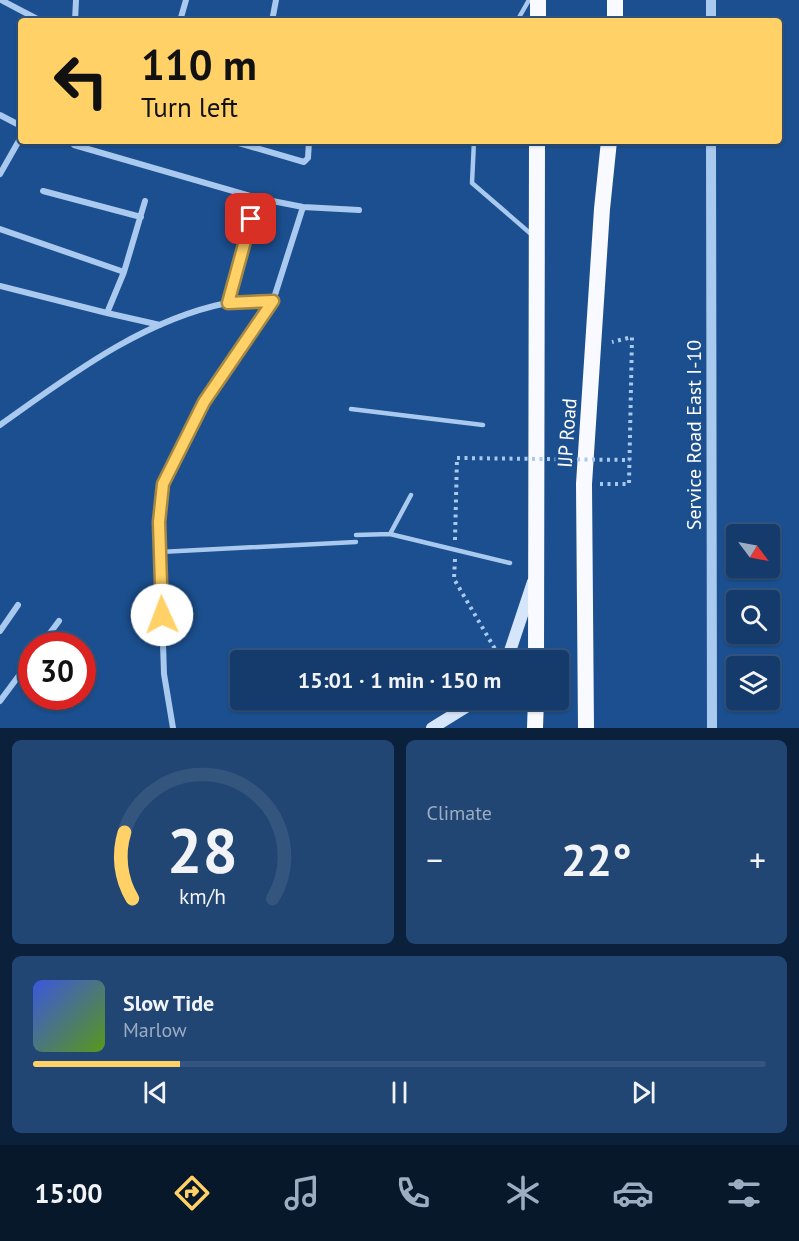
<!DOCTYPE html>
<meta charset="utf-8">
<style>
:root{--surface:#143b6b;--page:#214673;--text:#f1f3f6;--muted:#9dadc1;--line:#33557e;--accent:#ffd166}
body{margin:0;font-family:"PT Sans",sans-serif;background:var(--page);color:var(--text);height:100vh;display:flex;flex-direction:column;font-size:22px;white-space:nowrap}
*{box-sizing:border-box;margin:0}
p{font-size:20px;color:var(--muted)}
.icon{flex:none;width:33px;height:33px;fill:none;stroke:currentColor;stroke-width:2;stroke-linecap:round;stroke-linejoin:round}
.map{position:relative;height:728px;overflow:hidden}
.sheet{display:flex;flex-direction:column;gap:12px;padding:12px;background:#0b203b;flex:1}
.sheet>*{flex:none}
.hud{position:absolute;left:18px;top:18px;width:764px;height:126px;border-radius:6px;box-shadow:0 2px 4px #0004,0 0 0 2px var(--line);background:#ffd166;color:#111;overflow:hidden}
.needle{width:39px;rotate:122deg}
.controls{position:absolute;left:726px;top:524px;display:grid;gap:12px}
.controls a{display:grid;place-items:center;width:54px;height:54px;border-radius:6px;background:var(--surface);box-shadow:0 2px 4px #0004,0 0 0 2px var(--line);font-size:30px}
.speed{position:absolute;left:18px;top:632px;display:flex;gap:12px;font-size:30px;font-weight:700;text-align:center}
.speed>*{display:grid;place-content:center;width:78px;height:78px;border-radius:50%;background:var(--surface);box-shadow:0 2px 4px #0004,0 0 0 2px var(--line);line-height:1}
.speed .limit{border:9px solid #d22;background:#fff;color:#111}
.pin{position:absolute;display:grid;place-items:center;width:51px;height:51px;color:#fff;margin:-26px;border-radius:12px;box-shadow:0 3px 9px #0006}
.me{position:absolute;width:66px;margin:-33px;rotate:358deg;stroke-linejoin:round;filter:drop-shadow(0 0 4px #0008)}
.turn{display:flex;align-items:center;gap:21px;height:126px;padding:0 24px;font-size:27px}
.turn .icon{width:78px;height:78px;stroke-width:2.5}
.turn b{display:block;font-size:42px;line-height:51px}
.big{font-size:45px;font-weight:600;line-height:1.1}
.sheet .card{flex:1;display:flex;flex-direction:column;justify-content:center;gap:9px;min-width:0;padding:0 21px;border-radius:9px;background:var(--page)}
.sheet .dial{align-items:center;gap:0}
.dial svg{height:156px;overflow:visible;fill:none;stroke:var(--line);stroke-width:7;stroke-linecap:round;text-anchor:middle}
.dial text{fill:var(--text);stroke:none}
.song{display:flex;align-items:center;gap:18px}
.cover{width:72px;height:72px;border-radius:9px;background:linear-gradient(135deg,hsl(230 70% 55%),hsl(90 70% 35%))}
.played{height:6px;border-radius:3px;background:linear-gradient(90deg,var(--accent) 20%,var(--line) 20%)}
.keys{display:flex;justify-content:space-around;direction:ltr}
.heat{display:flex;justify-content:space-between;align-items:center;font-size:33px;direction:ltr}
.sheet .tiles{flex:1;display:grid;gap:12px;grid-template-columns:1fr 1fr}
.card:last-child{grid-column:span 2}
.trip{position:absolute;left:230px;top:650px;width:339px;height:60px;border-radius:6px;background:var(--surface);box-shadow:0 2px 4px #0004,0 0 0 2px var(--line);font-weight:600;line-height:60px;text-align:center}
.menu{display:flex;height:96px;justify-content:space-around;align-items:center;background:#08182b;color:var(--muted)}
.menu .icon{width:42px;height:42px}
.menu .on{color:var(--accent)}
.menu b{font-size:27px;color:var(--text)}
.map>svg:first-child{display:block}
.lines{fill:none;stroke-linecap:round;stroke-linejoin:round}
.path{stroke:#a9c9ee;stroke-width:4;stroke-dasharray:3 4.5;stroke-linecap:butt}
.service{stroke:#a9c9ee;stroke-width:4.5}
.minor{stroke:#a9c9ee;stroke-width:6}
.tertiary{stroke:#a9c9ee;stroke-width:10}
.secondary{stroke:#d6e6fa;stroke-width:12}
.trunk{stroke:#f8faff;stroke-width:16}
.path-bridge{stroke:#a9c9ee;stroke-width:4;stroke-dasharray:3 4.5;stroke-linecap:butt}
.route-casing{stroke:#a68842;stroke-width:15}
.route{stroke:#ffd166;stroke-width:10}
.labels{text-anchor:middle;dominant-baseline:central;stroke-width:6;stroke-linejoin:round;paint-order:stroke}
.street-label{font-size:20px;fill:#fff;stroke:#1b4f8f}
</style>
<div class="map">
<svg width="799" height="728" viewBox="0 0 799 728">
<rect width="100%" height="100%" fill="#1b4f8f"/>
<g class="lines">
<!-- path -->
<path class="path" d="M600 484H629L632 337 612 342
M455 540 457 458
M455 559 454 579 495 649"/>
<!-- service -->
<path class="service" d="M517 21 529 0
M474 141 472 183 531 234
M351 409 483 425
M390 534 411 495
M356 535 390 534 510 563
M160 552 356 542"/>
<!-- minor -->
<path class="minor" d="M1 0 41 21
M75 21 76 0
M180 21 186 0
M272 21 276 0
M0 115 21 126
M70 141 74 145 257 198 303 207 359 210
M232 141 304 162 308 158 309 141
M0 174 21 137
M43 191 141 217
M0 229 124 272 107 313 160 325
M124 272 145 201
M0 286 107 313
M273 301 303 207
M228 303 257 198
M0 425C69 376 142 320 227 303 242 300 258 301 273 301L204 402 163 484 159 522 164 674 173 728
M0 631 18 605
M41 645 59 621
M0 701 32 658"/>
<!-- tertiary -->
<path class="tertiary" d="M711 0V21
M711 141 712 728"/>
<!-- secondary -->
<path class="secondary" d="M507 660 533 582
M432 728 479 699"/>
<!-- trunk -->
<path class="trunk" d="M538 21V0
M615 21V0
M536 660 537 141
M535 728 536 699
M586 728 584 484 602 209 609 141"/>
<!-- path-bridge -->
<path class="path-bridge" d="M457 458 630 460"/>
</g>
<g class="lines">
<!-- route casing -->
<g class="route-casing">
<path id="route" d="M162 615 159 522 163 484 204 402 273 301 228 303 251 219"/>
</g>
<!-- route -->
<use href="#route" class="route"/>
</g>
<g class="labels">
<!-- street labels -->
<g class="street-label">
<text transform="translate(567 433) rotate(-86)">IJP Road</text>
<text transform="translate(694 435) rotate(-90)">Service Road East I-10</text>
</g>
</g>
</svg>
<div class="controls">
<a><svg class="needle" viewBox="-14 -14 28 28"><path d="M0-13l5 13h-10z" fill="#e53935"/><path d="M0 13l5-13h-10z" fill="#9dadc1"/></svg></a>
<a><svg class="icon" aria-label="search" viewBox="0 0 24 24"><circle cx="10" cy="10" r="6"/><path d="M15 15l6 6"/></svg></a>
<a><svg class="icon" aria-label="layers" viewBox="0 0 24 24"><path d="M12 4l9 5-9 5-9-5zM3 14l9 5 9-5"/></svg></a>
</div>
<div class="speed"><div class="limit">30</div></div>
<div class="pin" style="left:251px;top:219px;background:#d93025"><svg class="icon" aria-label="arrive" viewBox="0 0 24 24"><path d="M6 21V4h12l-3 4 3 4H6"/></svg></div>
<svg class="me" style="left:162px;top:615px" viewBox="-20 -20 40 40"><circle r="19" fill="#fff"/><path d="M0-13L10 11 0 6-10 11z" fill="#ffd166"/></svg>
<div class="trip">15:01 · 1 min · 150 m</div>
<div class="hud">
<div class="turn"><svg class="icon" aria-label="left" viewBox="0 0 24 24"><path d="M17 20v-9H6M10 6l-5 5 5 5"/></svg><div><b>110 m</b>Turn left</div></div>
</div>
</div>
<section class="sheet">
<div class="tiles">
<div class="card dial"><svg viewBox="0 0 100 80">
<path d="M14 69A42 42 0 1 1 86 69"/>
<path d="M14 69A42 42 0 0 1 10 35" stroke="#ffd166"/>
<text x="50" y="56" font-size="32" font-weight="700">28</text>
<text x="50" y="72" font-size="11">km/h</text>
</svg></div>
<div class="card"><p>Climate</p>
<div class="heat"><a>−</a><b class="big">22°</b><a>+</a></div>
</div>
<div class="card">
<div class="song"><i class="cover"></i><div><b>Slow Tide</b><p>Marlow</p></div></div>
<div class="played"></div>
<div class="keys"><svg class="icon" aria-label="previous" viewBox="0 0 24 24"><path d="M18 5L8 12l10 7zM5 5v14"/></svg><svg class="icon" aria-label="pause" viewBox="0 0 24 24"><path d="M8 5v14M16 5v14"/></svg><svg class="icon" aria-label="next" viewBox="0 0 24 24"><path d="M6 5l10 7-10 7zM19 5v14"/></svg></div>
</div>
</div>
</section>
<nav class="menu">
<b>15:00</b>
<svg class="icon on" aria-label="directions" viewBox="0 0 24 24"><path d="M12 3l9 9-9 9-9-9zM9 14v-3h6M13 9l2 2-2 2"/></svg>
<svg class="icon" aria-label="music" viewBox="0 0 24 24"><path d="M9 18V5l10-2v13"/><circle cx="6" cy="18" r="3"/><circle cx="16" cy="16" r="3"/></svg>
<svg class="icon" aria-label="phone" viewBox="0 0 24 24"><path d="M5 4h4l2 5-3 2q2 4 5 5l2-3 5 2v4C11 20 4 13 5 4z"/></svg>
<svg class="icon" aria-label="climate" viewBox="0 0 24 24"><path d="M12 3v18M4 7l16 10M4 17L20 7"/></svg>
<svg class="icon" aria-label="car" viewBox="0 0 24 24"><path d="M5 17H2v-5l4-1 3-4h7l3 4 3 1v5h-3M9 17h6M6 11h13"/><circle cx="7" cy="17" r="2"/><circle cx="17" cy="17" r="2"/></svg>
<svg class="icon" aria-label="filters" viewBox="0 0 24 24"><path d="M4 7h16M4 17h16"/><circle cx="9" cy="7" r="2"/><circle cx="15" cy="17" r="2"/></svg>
</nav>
